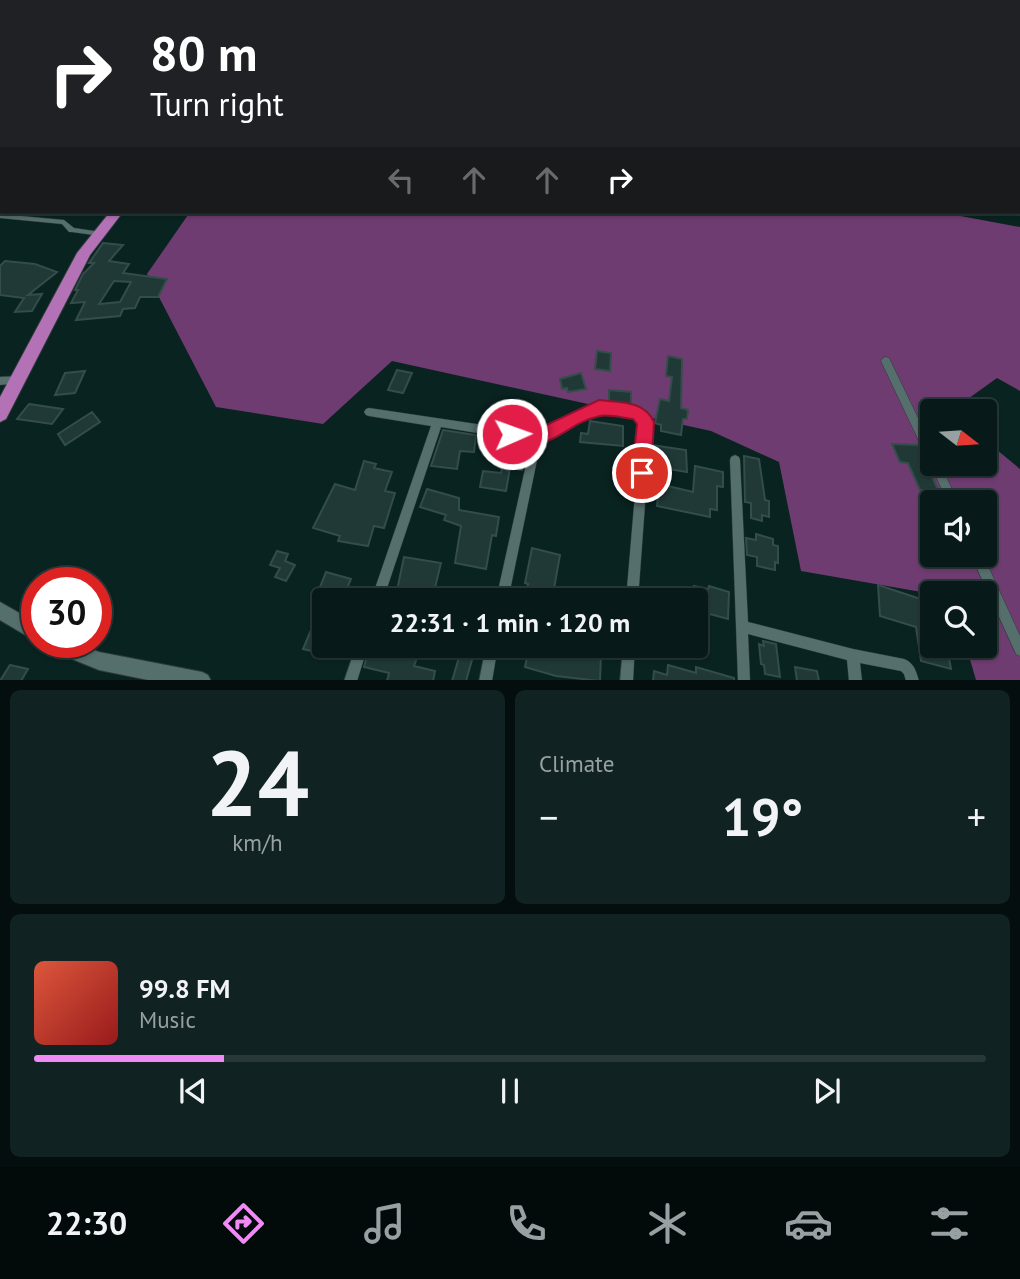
<!DOCTYPE html>
<meta charset="utf-8">
<style>
:root{--surface:#071a19;--page:#102322;--text:#f1f3f6;--muted:#98a1a2;--line:#283838;--accent:#f08bf5}
body{margin:0;font-family:"PT Sans",sans-serif;background:var(--page);color:var(--text);height:100vh;display:flex;flex-direction:column;font-size:26px;white-space:nowrap}
*{box-sizing:border-box;margin:0}
p{font-size:23px;color:var(--muted)}
.icon{flex:none;width:38px;height:38px;fill:none;stroke:currentColor;stroke-width:2;stroke-linecap:round;stroke-linejoin:round}
.map{position:relative;height:680px;overflow:hidden}
.side{display:flex;flex-direction:column;gap:10px;padding:10px;background:#040e0e;flex:1}
.side>*{flex:none}
.guide{position:absolute;left:0px;top:0px;width:1020px;height:214px;box-shadow:0 2px 5px #0004,0 0 0 2px var(--line);background:#202124;color:#fff;overflow:hidden}
.needle{width:46px;rotate:107deg}
.buttons{position:absolute;left:920px;top:399px;display:grid;gap:14px}
.buttons a{display:grid;place-items:center;width:77px;height:77px;border-radius:7px;background:var(--surface);box-shadow:0 2px 5px #0004,0 0 0 2px var(--line);font-size:35px}
.speed{position:absolute;left:21px;top:567px;display:flex;gap:14px;font-size:35px;font-weight:700;text-align:center}
.speed>*{display:grid;place-content:center;width:91px;height:91px;border-radius:50%;background:var(--surface);box-shadow:0 2px 5px #0004,0 0 0 2px var(--line);line-height:1}
.speed .limit{border:10px solid #d22;background:#fff;color:#111}
.pin{position:absolute;display:grid;place-items:center;width:60px;height:60px;color:#fff;margin:-30px;border:4px solid #fff;border-radius:50%;box-shadow:0 2px 7px #0007}
.me{position:absolute;width:77px;margin:-38px;rotate:88deg;stroke-linejoin:round;filter:drop-shadow(0 0 5px #0008)}
.turn{display:flex;align-items:center;gap:24px;height:147px;padding:0 35px;font-size:32px}
.turn .icon{width:91px;height:91px;stroke-width:2.5}
.turn b{display:block;font-size:49px;line-height:60px}
.lanes{display:flex;align-items:center;height:66px;padding:0 35px;background:#0003;justify-content:center;gap:35px;direction:ltr}
.lanes .off{opacity:.35}
.big{font-size:52px;font-weight:600;line-height:1.1}
.side .tile{flex:1;display:flex;flex-direction:column;justify-content:center;gap:10px;min-width:0;padding:0 24px;border-radius:10px;background:var(--page)}
.side .dial{align-items:center;gap:0}
.dial b{font-size:91px;line-height:1}
.song{display:flex;align-items:center;gap:21px}
.cover{width:84px;height:84px;border-radius:10px;background:linear-gradient(135deg,hsl(10 70% 55%),hsl(0 70% 35%))}
.played{height:7px;border-radius:4px;background:linear-gradient(90deg,var(--accent) 20%,var(--line) 20%)}
.keys{display:flex;justify-content:space-around;direction:ltr}
.heat{display:flex;justify-content:space-between;align-items:center;font-size:38px;direction:ltr}
.side .tiles{flex:1;display:grid;gap:10px;grid-template-columns:1fr 1fr}
.tile:last-child{grid-column:span 2}
.trip{position:absolute;left:312px;top:588px;width:396px;height:70px;border-radius:7px;background:var(--surface);box-shadow:0 2px 5px #0004,0 0 0 2px var(--line);font-weight:600;line-height:70px;text-align:center}
.tab-bar{display:flex;height:112px;justify-content:space-around;align-items:center;background:#030a0a;color:var(--muted)}
.tab-bar .icon{width:49px;height:49px}
.tab-bar .current{color:var(--accent)}
.tab-bar b{font-size:32px;color:var(--text)}
.map>svg:first-child{display:block}
.forest{fill:#6e3c70;fill-rule:evenodd}
.building{fill:#203937;stroke:#334d4a;stroke-width:2;fill-rule:evenodd}
.lines{fill:none;stroke-linecap:round;stroke-linejoin:round}
.street-casing{stroke:#2e3b39;stroke-width:1}
.secondary-casing{stroke:#2e3b39;stroke-width:2}
.primary-casing{stroke:#2e3b39;stroke-width:2}
.highway-casing{stroke:#2e3b39;stroke-width:2}
.street{fill:#556f6d;fill-rule:evenodd}
.secondary{fill:#556f6d;fill-rule:evenodd}
.primary{fill:#8d7099;fill-rule:evenodd}
.highway{fill:#b371b6;fill-rule:evenodd}
.route{fill:#e11d48;stroke:#92132f;stroke-width:2}
</style>
<div class="map">
<svg width="1020" height="681" viewBox="0 0 1020 681">
<rect width="100%" height="100%" fill="#092321"/>
<!-- forest -->
<path class="forest" d="M190 212H939L1020 227V391L997 378 951 411H933V464H985V440L1020 469V680H976L966 646H985V593L933 594 801 571 779 462 711 431 392 361 323 424 216 407 147 274ZM933 502H985V555H933Z"/>
<!-- building -->
<path class="building" d="M103 243 123 245 109 261 129 264 123 273 167 279 158 297H140L135 308 123 309 120 316 76 320 85 302 71 303 78 290H75L83 274 94 263H89ZM114 281 131 282 120 302 99 304Z
M5 261 35 264 57 272 28 295 42 294 32 311 15 312 24 298 0 295V266Z
M597 351 611 353 610 371 595 369Z
M668 356 682 359 681 408 688 410 687 419H683L681 435 661 431V425L655 423 660 399 669 401 672 377 666 376Z
M397 370 412 373 403 393 388 390Z
M85 371 75 393 55 395 65 373Z
M581 373 586 389 568 392 567 388 562 389 560 379Z
M609 390 631 392V406L609 403Z
M29 404 63 409 52 424 17 419Z
M92 412 100 422 65 445 58 434Z
M590 421 623 426V446L580 442 581 433 588 434Z
M443 430 476 435 474 452 460 451 457 469 431 466Z
M508 441 527 444 522 470 510 468 506 491 480 487 483 471 501 473Z
M892 444 918 445 938 490H920L908 463 900 462Z
M652 445 686 450 687 472 650 466Z
M744 456 759 459 765 500 769 501V517L762 515V521L751 518V503L745 502Z
M364 461 376 464 374 468 392 472 385 491 395 493 384 528 374 526 368 546 338 541 340 536 313 528 335 484 355 490Z
M695 466 723 472V487L717 486V510L710 509V517L657 506 658 495 649 493 651 482 693 492Z
M427 489 459 498V510L499 517 496 536 492 535 486 569 455 563 461 526 444 520 446 515 420 507Z
M756 534 773 539V545L778 546V563L775 562V570L757 566V557L747 555 746 538 756 540Z
M532 548 560 555 552 600H526L528 584 525 583Z
M277 551 288 554 285 561 295 565 286 581 275 577 280 568 270 565Z
M404 557 441 563 432 600H395Z
M326 572 351 579 342 600H324V654L303 649 324 599 316 597Z
M878 585 933 603V646H947L951 669 921 661 916 627 880 616Z
M694 586 708 589 709 586 729 592 728 619 706 613 705 629 695 627Z
M763 641 776 644 780 677 765 674 764 665 761 664 759 644 764 646Z
M370 646H392L390 651 417 658 414 666 435 671 433 681H387L389 673 364 667Z
M437 646H476L466 681H452L460 654 437 650Z
M529 646H552L601 655 600 681 556 676 525 667Z
M10 665 28 669 21 681H0Z
M668 665 696 673V667L734 678V681H653L654 671 667 675Z
M795 667 817 671 819 681H797Z"/>
<g class="lines">
<!-- street casing -->
<g class="street-casing">
<path id="street" d="M0 214 64 220 74 228 101 232 105 234 101 236 72 232H69L62 224 0 218Z
M886 357 889 358 933 449V464H940L958 502H948L881 361 883 358Z
M18 376 21 377 23 380 21 383 0 385V377Z
M599 404 638 409 641 410 651 422 638 600H626L641 423 635 417 600 412 541 441 508 600H496L531 442 441 427 383 600H371L431 426 369 416 366 415 364 412 366 409 369 408 536 433Z
M735 455 739 457 740 460 748 622 853 649 904 659C914 663 916 671 919 681H906L904 674 901 671 860 663 862 681H849L847 660 748 634 750 681H738L730 460 731 457Z
M971 555H983L1020 636V656L1016 654Z
M356 646H368L357 681H344Z
M486 646H498L492 681H479Z
M623 646H635L633 681H620Z"/>
</g>
<!-- secondary casing -->
<g class="secondary-casing">
<path id="secondary" d="M0 602 37 623V642L0 620Z
M42 642H74L99 652 202 672 208 675 211 681H153L99 670 45 648Z"/>
</g>
<!-- primary casing -->
<g class="primary-casing">
<path id="primary" d="M0 143H2V149H0Z"/>
</g>
<!-- highway casing -->
<g class="highway-casing">
<path id="highway" d="M110 212H123L90 255 6 419 0 422V397L77 253Z"/>
</g>
<!-- street -->
<use href="#street" class="street"/>
<!-- secondary -->
<use href="#secondary" class="secondary"/>
<!-- primary -->
<use href="#primary" class="primary"/>
<!-- highway -->
<use href="#highway" class="highway"/>
</g>
<!-- sky -->
<linearGradient id="sky" x2="0" y2="1"><stop stop-color="#051312"/><stop offset="0.54" stop-color="#2c454e"/><stop offset="1" stop-color="#2c454e" stop-opacity="0"/></linearGradient>
<rect width="1020" height="205" fill="url(#sky)"/>
<!-- route -->
<path class="route" d="M599 400C620 403 644 400 654 422L651 473 649 479 642 481 635 479 632 473 637 424 633 419C623 418 609 414 600 416 562 424 552 457 505 440L503 434 505 429 512 426 536 430Z"/>
</svg>
<div class="buttons">
<a><svg class="needle" viewBox="-14 -14 28 28"><path d="M0-13l5 13h-10z" fill="#e53935"/><path d="M0 13l5-13h-10z" fill="#98a1a2"/></svg></a>
<a><svg class="icon" aria-label="sound" viewBox="0 0 24 24"><path d="M4 9h4l5-4v14l-5-4H4zM17 9q2 3 0 6"/></svg></a>
<a><svg class="icon" aria-label="search" viewBox="0 0 24 24"><circle cx="10" cy="10" r="6"/><path d="M15 15l6 6"/></svg></a>
</div>
<div class="speed"><div class="limit">30</div></div>
<div class="pin" style="left:642px;top:473px;background:#d93025"><svg class="icon" aria-label="arrive" viewBox="0 0 24 24"><path d="M6 21V4h12l-3 4 3 4H6"/></svg></div>
<svg class="me" style="left:512px;top:434px" viewBox="-20 -20 40 40"><circle r="17" fill="#e11d48" stroke="#fff" stroke-width="3"/><path d="M0-11L8 9 0 5-8 9z" fill="#fff"/></svg>
<div class="trip">22:31 · 1 min · 120 m</div>
<div class="guide">
<div class="turn"><svg class="icon" aria-label="right" viewBox="0 0 24 24"><path d="M7 20v-9h11M14 6l5 5-5 5"/></svg><div><b>80 m</b>Turn right</div></div>
<div class="lanes"><svg class="icon off" aria-label="left" viewBox="0 0 24 24"><path d="M17 20v-9H6M10 6l-5 5 5 5"/></svg><svg class="icon off" aria-label="ahead" viewBox="0 0 24 24"><path d="M12 20V5M6 11l6-6 6 6"/></svg><svg class="icon off" aria-label="ahead" viewBox="0 0 24 24"><path d="M12 20V5M6 11l6-6 6 6"/></svg><svg class="icon" aria-label="right" viewBox="0 0 24 24"><path d="M7 20v-9h11M14 6l5 5-5 5"/></svg></div>
</div>
</div>
<section class="side">
<div class="tiles">
<div class="tile dial"><b>24</b><p>km/h</p></div>
<div class="tile"><p>Climate</p>
<div class="heat"><a>−</a><b class="big">19°</b><a>+</a></div>
</div>
<div class="tile">
<div class="song"><i class="cover"></i><div><b>99.8 FM</b><p>Music</p></div></div>
<div class="played"></div>
<div class="keys"><svg class="icon" aria-label="previous" viewBox="0 0 24 24"><path d="M18 5L8 12l10 7zM5 5v14"/></svg><svg class="icon" aria-label="pause" viewBox="0 0 24 24"><path d="M8 5v14M16 5v14"/></svg><svg class="icon" aria-label="next" viewBox="0 0 24 24"><path d="M6 5l10 7-10 7zM19 5v14"/></svg></div>
</div>
</div>
</section>
<nav class="tab-bar">
<b>22:30</b>
<svg class="icon current" aria-label="directions" viewBox="0 0 24 24"><path d="M12 3l9 9-9 9-9-9zM9 14v-3h6M13 9l2 2-2 2"/></svg>
<svg class="icon" aria-label="music" viewBox="0 0 24 24"><path d="M9 18V5l10-2v13"/><circle cx="6" cy="18" r="3"/><circle cx="16" cy="16" r="3"/></svg>
<svg class="icon" aria-label="phone" viewBox="0 0 24 24"><path d="M5 4h4l2 5-3 2q2 4 5 5l2-3 5 2v4C11 20 4 13 5 4z"/></svg>
<svg class="icon" aria-label="climate" viewBox="0 0 24 24"><path d="M12 3v18M4 7l16 10M4 17L20 7"/></svg>
<svg class="icon" aria-label="car" viewBox="0 0 24 24"><path d="M5 17H2v-5l4-1 3-4h7l3 4 3 1v5h-3M9 17h6M6 11h13"/><circle cx="7" cy="17" r="2"/><circle cx="17" cy="17" r="2"/></svg>
<svg class="icon" aria-label="filters" viewBox="0 0 24 24"><path d="M4 7h16M4 17h16"/><circle cx="9" cy="7" r="2"/><circle cx="15" cy="17" r="2"/></svg>
</nav>
